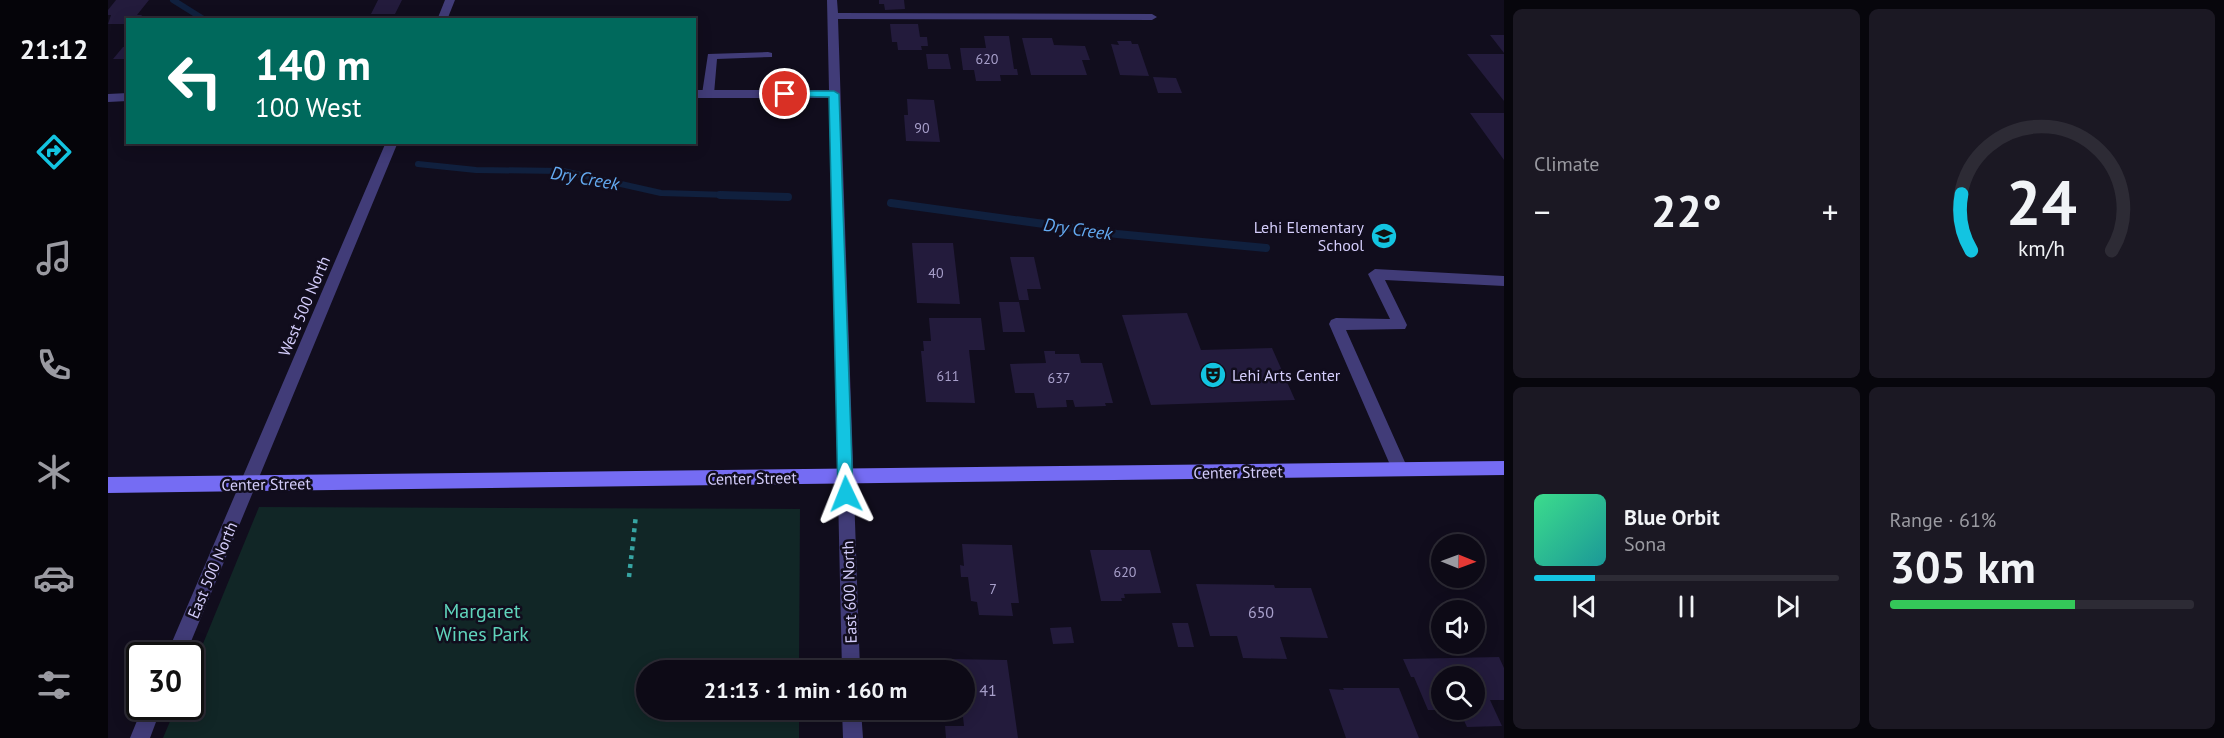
<!DOCTYPE html>
<meta charset="utf-8">
<style>
:root{--surface:#0d0a16;--page:#1b1823;--text:#f1f3f6;--muted:#9a9aa1;--line:#2d2b35;--accent:#13c4e1}
body{margin:0;font-family:"PT Sans",sans-serif;background:var(--page);color:var(--text);height:100vh;display:flex;flex-direction:column;font-size:22px;white-space:nowrap}
*{box-sizing:border-box;margin:0}
p{font-size:20px;color:var(--muted)}
.icon{flex:none;width:33px;height:33px;fill:none;stroke:currentColor;stroke-width:2;stroke-linecap:round;stroke-linejoin:round}
.map{position:relative;flex:1;overflow:hidden}
.details{display:flex;flex-direction:column;gap:9px;padding:9px;background:#07060c;width:720px}
.details>*{flex:none}
.top-card{position:absolute;left:18px;top:18px;width:570px;height:126px;border-radius:0px;box-shadow:0 3px 15px #0003,0 0 0 2px var(--line);background:#00695c;color:#fff;overflow:hidden}
.needle{width:39px;rotate:91deg}
.buttons{position:absolute;left:1323px;top:534px;display:grid;gap:12px}
.buttons a{display:grid;place-items:center;width:54px;height:54px;border-radius:50%;background:var(--surface);box-shadow:0 3px 15px #0003,0 0 0 2px var(--line);font-size:30px}
.speed{position:absolute;left:18px;top:642px;display:flex;gap:12px;font-size:30px;font-weight:700;text-align:center}
.speed>*{display:grid;place-content:center;width:78px;height:78px;border-radius:50%;background:var(--surface);box-shadow:0 3px 15px #0003,0 0 0 2px var(--line);line-height:1}
.speed .limit{border:3px solid #111;border-radius:9px;background:#fff;color:#111}
.pin{position:absolute;display:grid;place-items:center;width:51px;height:51px;color:#fff;margin:-26px;border:3px solid #fff;border-radius:50%;box-shadow:0 2px 6px #0007}
.me{position:absolute;width:66px;margin:-33px;rotate:358deg;stroke-linejoin:round;filter:drop-shadow(0 0 4px #0008)}
.turn{display:flex;align-items:center;gap:21px;height:126px;padding:0 30px;font-size:27px}
.turn .icon{width:78px;height:78px;stroke-width:2.5}
.turn b{display:block;font-size:42px;line-height:51px}
.big{font-size:45px;font-weight:700;line-height:1.1}
.details .widget{flex:1;display:flex;flex-direction:column;justify-content:center;gap:9px;min-width:0;padding:0 21px;border-radius:9px;background:var(--page)}
.details .dial{align-items:center;gap:0}
.dial svg{height:156px;overflow:visible;fill:none;stroke:var(--line);stroke-width:7;stroke-linecap:round;text-anchor:middle}
.dial text{fill:var(--text);stroke:none}
.song{display:flex;align-items:center;gap:18px}
.cover{width:72px;height:72px;border-radius:9px;background:linear-gradient(135deg,hsl(150 70% 55%),hsl(180 70% 35%))}
.played{height:6px;border-radius:3px;background:linear-gradient(90deg,var(--accent) 20%,var(--line) 20%)}
.keys{display:flex;justify-content:space-around;direction:ltr}
.heat{display:flex;justify-content:space-between;align-items:center;font-size:33px;direction:ltr}
.charge{height:9px;border-radius:4px;background:linear-gradient(90deg,#34c759 61%,var(--line) 0)}
.details .tiles{flex:1;display:grid;gap:9px;grid-template-columns:repeat(2,1fr)}
.trip{position:absolute;left:528px;top:660px;width:339px;height:60px;border-radius:30px;background:var(--surface);box-shadow:0 3px 15px #0003,0 0 0 2px var(--line);font-weight:700;line-height:60px;text-align:center}
main{display:flex;flex:1;min-height:0}
.dock{display:flex;flex-direction:column;width:108px;justify-content:space-around;align-items:center;background:#050409;color:var(--muted)}
.dock .icon{width:42px;height:42px}
.dock .current{color:var(--accent)}
.dock b{font-size:27px;color:var(--text)}
.map>svg:first-child{display:block}
.green{fill:#112626}
.lines{fill:none;stroke-linecap:round;stroke-linejoin:round}
.stream-far1{stroke:#10203e;stroke-width:6}
.stream{stroke:#10203e;stroke-width:8}
.building{fill:#231b3c}
.path{stroke:#37a5a3;stroke-width:4.5;stroke-dasharray:4 5;stroke-linecap:butt}
.lane{fill:#413c78;fill-rule:evenodd}
.street{fill:#413c78;fill-rule:evenodd}
.secondary{fill:#756cf3;fill-rule:evenodd}
.route{fill:#13c4e1;stroke:#0c7f92;stroke-width:1.5}
.labels{text-anchor:middle;dominant-baseline:central;stroke-width:5;stroke-linejoin:round;paint-order:stroke}
.number-label{font-size:14px;fill:#a8a0cb}
.poi-label{font-size:16px;fill:#d4cdfb;stroke:#110d1d;text-anchor:end}
.street-label{font-size:16px;fill:#d4cdfb;stroke:#110d1d}
.near-number-label{font-size:16px;fill:#a8a0cb}
.water-label{font-size:18px;font-style:italic;fill:#64abf2;stroke:#110d1d}
.near-park-label{font-size:20px;fill:#60d4bc;stroke:#110d1d}
</style>
<main>
<nav class="dock">
<b>21:12</b>
<svg class="icon current" aria-label="directions" viewBox="0 0 24 24"><path d="M12 3l9 9-9 9-9-9zM9 14v-3h6M13 9l2 2-2 2"/></svg>
<svg class="icon" aria-label="music" viewBox="0 0 24 24"><path d="M9 18V5l10-2v13"/><circle cx="6" cy="18" r="3"/><circle cx="16" cy="16" r="3"/></svg>
<svg class="icon" aria-label="phone" viewBox="0 0 24 24"><path d="M5 4h4l2 5-3 2q2 4 5 5l2-3 5 2v4C11 20 4 13 5 4z"/></svg>
<svg class="icon" aria-label="climate" viewBox="0 0 24 24"><path d="M12 3v18M4 7l16 10M4 17L20 7"/></svg>
<svg class="icon" aria-label="car" viewBox="0 0 24 24"><path d="M5 17H2v-5l4-1 3-4h7l3 4 3 1v5h-3M9 17h6M6 11h13"/><circle cx="7" cy="17" r="2"/><circle cx="17" cy="17" r="2"/></svg>
<svg class="icon" aria-label="filters" viewBox="0 0 24 24"><path d="M4 7h16M4 17h16"/><circle cx="9" cy="7" r="2"/><circle cx="15" cy="17" r="2"/></svg>
</nav>
<div class="map">
<svg width="1396" height="738" viewBox="0 0 1396 738">
<rect width="100%" height="100%" fill="#110d1d"/>
<!-- green -->
<path class="green" d="M151 507 692 509 691 670H538V710H691V738H55L68 707 82 706 83 673Z"/>
<g class="lines">
<!-- stream-far1 -->
<path class="stream-far1" d="M65 0 97 20
M310 164 368 170 455 171 553 193 660 196"/>
<!-- stream -->
<path class="stream" d="M612 195 680 197
M783 203 1009 234 1158 248"/>
</g>
<!-- building -->
<path class="building" d="M8 0H41L29 15H34L31 20H20V24H0L3 15H0V10Z
M270 0H294L287 14H263Z
M771 0H796L797 9 777 10 776 4H771Z
M782 24H810L812 37H819L820 46H813L814 50H790L789 42H784Z
M1382 35H1396V53Z
M876 36H901L906 69H909L910 75H892L893 81H868L866 70H855L852 48H878Z
M914 38H944L946 45 977 46 982 60H974L979 75H923Z
M1009 41H1023L1024 44H1030L1041 76 1012 75 1003 44 1011 45Z
M15 47H20V59H5Z
M818 54H840L843 69H820Z
M1359 54H1396V101Z
M1045 77 1068 78 1074 93H1050Z
M799 99 826 100 832 142 798 141 796 115H800Z
M1362 113H1396V160Z
M804 243H845L852 304 809 303Z
M902 257H926L933 289H919L921 300H911Z
M891 302H911L917 332H895Z
M1079 313 1093 350 1164 348 1187 400 1043 405 1014 315Z
M821 318H873L877 350H861L867 403 818 402 813 351H816L815 341H823Z
M936 351H947V354H971L973 363H994L1005 403H997L998 406 967 407 965 400H958L959 407 929 408 926 393H907L902 364 938 363Z
M854 544 904 545 911 603H903L905 616 871 615 869 602 863 601 860 577H853L852 565 856 566Z
M982 550H1042L1053 593 1016 594 1017 598H1013L1014 601H993Z
M1088 584 1166 585 1167 588H1203L1220 638 1172 637 1179 659 1135 658 1129 636H1102Z
M1064 623H1080L1086 647H1070Z
M963 627 966 643 945 644 942 628Z
M1391 657 1396 668V700H1382L1394 726 1359 727 1351 710H1366V676H1334V710H1320L1306 677H1303L1295 659Z
M841 659 899 660 910 738H838L837 726H856L855 717H846V710H856V670H842Z
M1235 688H1291L1311 738H1238L1221 689 1236 690Z"/>
<g class="lines">
<!-- path -->
<path class="path" d="M521 577 528 515"/>
<!-- lane -->
<path class="lane" d="M660 52 664 53V57L609 59 606 94 604 97H596L594 94 600 54Z
M1267 269 1396 276V286L1277 280 1299 325 1297 329 1238 330 1300 469 1298 474 1292 476 1286 474 1221 324 1223 320 1228 318 1282 319 1260 274Z"/>
<!-- street -->
<path class="street" d="M337 0H347L339 20H329Z
M719 0H729L730 13 1044 14 1049 17 1044 20 730 19 752 670H734L721 98H586V90H721Z
M20 93V101L0 102V94Z
M278 142H290L77 656H58Z
M35 706H54L42 738H22Z
M734 710H753L755 738H735Z"/>
<!-- secondary -->
<path class="secondary" d="M1396 461V475L0 493V477Z"/>
</g>
<!-- route -->
<path class="route" d="M677 91H726L731 94 745 494 743 499 738 501 732 499 730 494 721 97 674 96 672 94Z"/>
<!-- icons -->
<defs>
<g id="school-disc" transform="scale(1.35)"><circle r="9.5" fill="#13c4e1" stroke="#110d1d"/><path d="M0-5L7-2L0 1L-7-2ZM-4 1L0 2.5L4 1V4Q0 6-4 4Z" fill="#111"/></g>
<g id="theatre-disc" transform="scale(1.35)"><circle r="9.5" fill="#13c4e1" stroke="#110d1d"/><path d="M-5-5.5Q0-4 5-5.5V0Q5 5 0 6Q-5 5-5 0ZM-3.3-2.5H-1v1.5H-3.3ZM1-2.5H3.3v1.5H1ZM-2.8 1Q0 5.5 2.8 1Z" fill="#111"/></g>
</defs>
<g fill-rule="evenodd">
<use href="#school-disc" x="1276" y="236"/>
<use href="#theatre-disc" x="1105" y="375"/>
</g>
<g class="labels">
<!-- number labels -->
<g class="number-label">
<text x="879" y="59">620</text>
<text x="814" y="128">90</text>
<text x="828" y="273">40</text>
<text x="840" y="376">611</text>
<text x="951" y="378">637</text>
<text x="1017" y="572">620</text>
<text x="885" y="589">7</text>
</g>
<!-- poi labels -->
<g class="poi-label">
<text x="1256" y="227">Lehi Elementary<tspan x="1256" dy="18">School</tspan></text>
<text x="1124" y="375" text-anchor="start">Lehi Arts Center</text>
</g>
<!-- street labels -->
<g class="street-label">
<text transform="translate(196 306) rotate(-67)">West 500 North</text>
<text transform="translate(1130 472) rotate(-1)">Center Street</text>
<text transform="translate(644 478) rotate(-1)">Center Street</text>
<text transform="translate(158 484) rotate(-1)">Center Street</text>
<text transform="translate(104 570) rotate(-67)">East 500 North</text>
<text transform="translate(741 592) rotate(-92)">East 600 North</text>
</g>
<!-- near-number labels -->
<g class="near-number-label">
<text x="1153" y="612">650</text>
<text x="880" y="690">41</text>
</g>
<!-- water labels -->
<g class="water-label">
<text transform="translate(477 178) rotate(10)">Dry Creek</text>
<text transform="translate(970 229) rotate(8)">Dry Creek</text>
</g>
<!-- near-park labels -->
<g class="near-park-label">
<text x="374" y="611">Margaret<tspan x="374" dy="23">Wines Park</tspan></text>
</g>
</g>
</svg>
<div class="buttons">
<a><svg class="needle" viewBox="-14 -14 28 28"><path d="M0-13l5 13h-10z" fill="#e53935"/><path d="M0 13l5-13h-10z" fill="#9a9aa1"/></svg></a>
<a><svg class="icon" aria-label="sound" viewBox="0 0 24 24"><path d="M4 9h4l5-4v14l-5-4H4zM17 9q2 3 0 6"/></svg></a>
<a><svg class="icon" aria-label="search" viewBox="0 0 24 24"><circle cx="10" cy="10" r="6"/><path d="M15 15l6 6"/></svg></a>
</div>
<div class="speed"><div class="limit">30</div></div>
<div class="pin" style="left:677px;top:94px;background:#d93025"><svg class="icon" aria-label="arrive" viewBox="0 0 24 24"><path d="M6 21V4h12l-3 4 3 4H6"/></svg></div>
<svg class="me" style="left:738px;top:494px" viewBox="-20 -20 40 40"><path d="M0-17L14 15 0 8-14 15z" fill="#13c4e1" stroke="#fff" stroke-width="4"/></svg>
<div class="trip">21:13 · 1 min · 160 m</div>
<div class="top-card">
<div class="turn"><svg class="icon" aria-label="left" viewBox="0 0 24 24"><path d="M17 20v-9H6M10 6l-5 5 5 5"/></svg><div><b>140 m</b>100 West</div></div>
</div>
</div>
<section class="details">
<div class="tiles">
<div class="widget"><p>Climate</p>
<div class="heat"><a>−</a><b class="big">22°</b><a>+</a></div>
</div>
<div class="widget dial"><svg viewBox="0 0 100 80">
<path d="M14 69A42 42 0 1 1 86 69"/>
<path d="M14 69A42 42 0 0 1 9 40" stroke="#13c4e1"/>
<text x="50" y="56" font-size="32" font-weight="700">24</text>
<text x="50" y="72" font-size="11">km/h</text>
</svg></div>
<div class="widget">
<div class="song"><i class="cover"></i><div><b>Blue Orbit</b><p>Sona</p></div></div>
<div class="played"></div>
<div class="keys"><svg class="icon" aria-label="previous" viewBox="0 0 24 24"><path d="M18 5L8 12l10 7zM5 5v14"/></svg><svg class="icon" aria-label="pause" viewBox="0 0 24 24"><path d="M8 5v14M16 5v14"/></svg><svg class="icon" aria-label="next" viewBox="0 0 24 24"><path d="M6 5l10 7-10 7zM19 5v14"/></svg></div>
</div>
<div class="widget"><p>Range · 61%</p><b class="big">305 km</b><div class="charge"></div></div>
</div>
</section>
</main>
